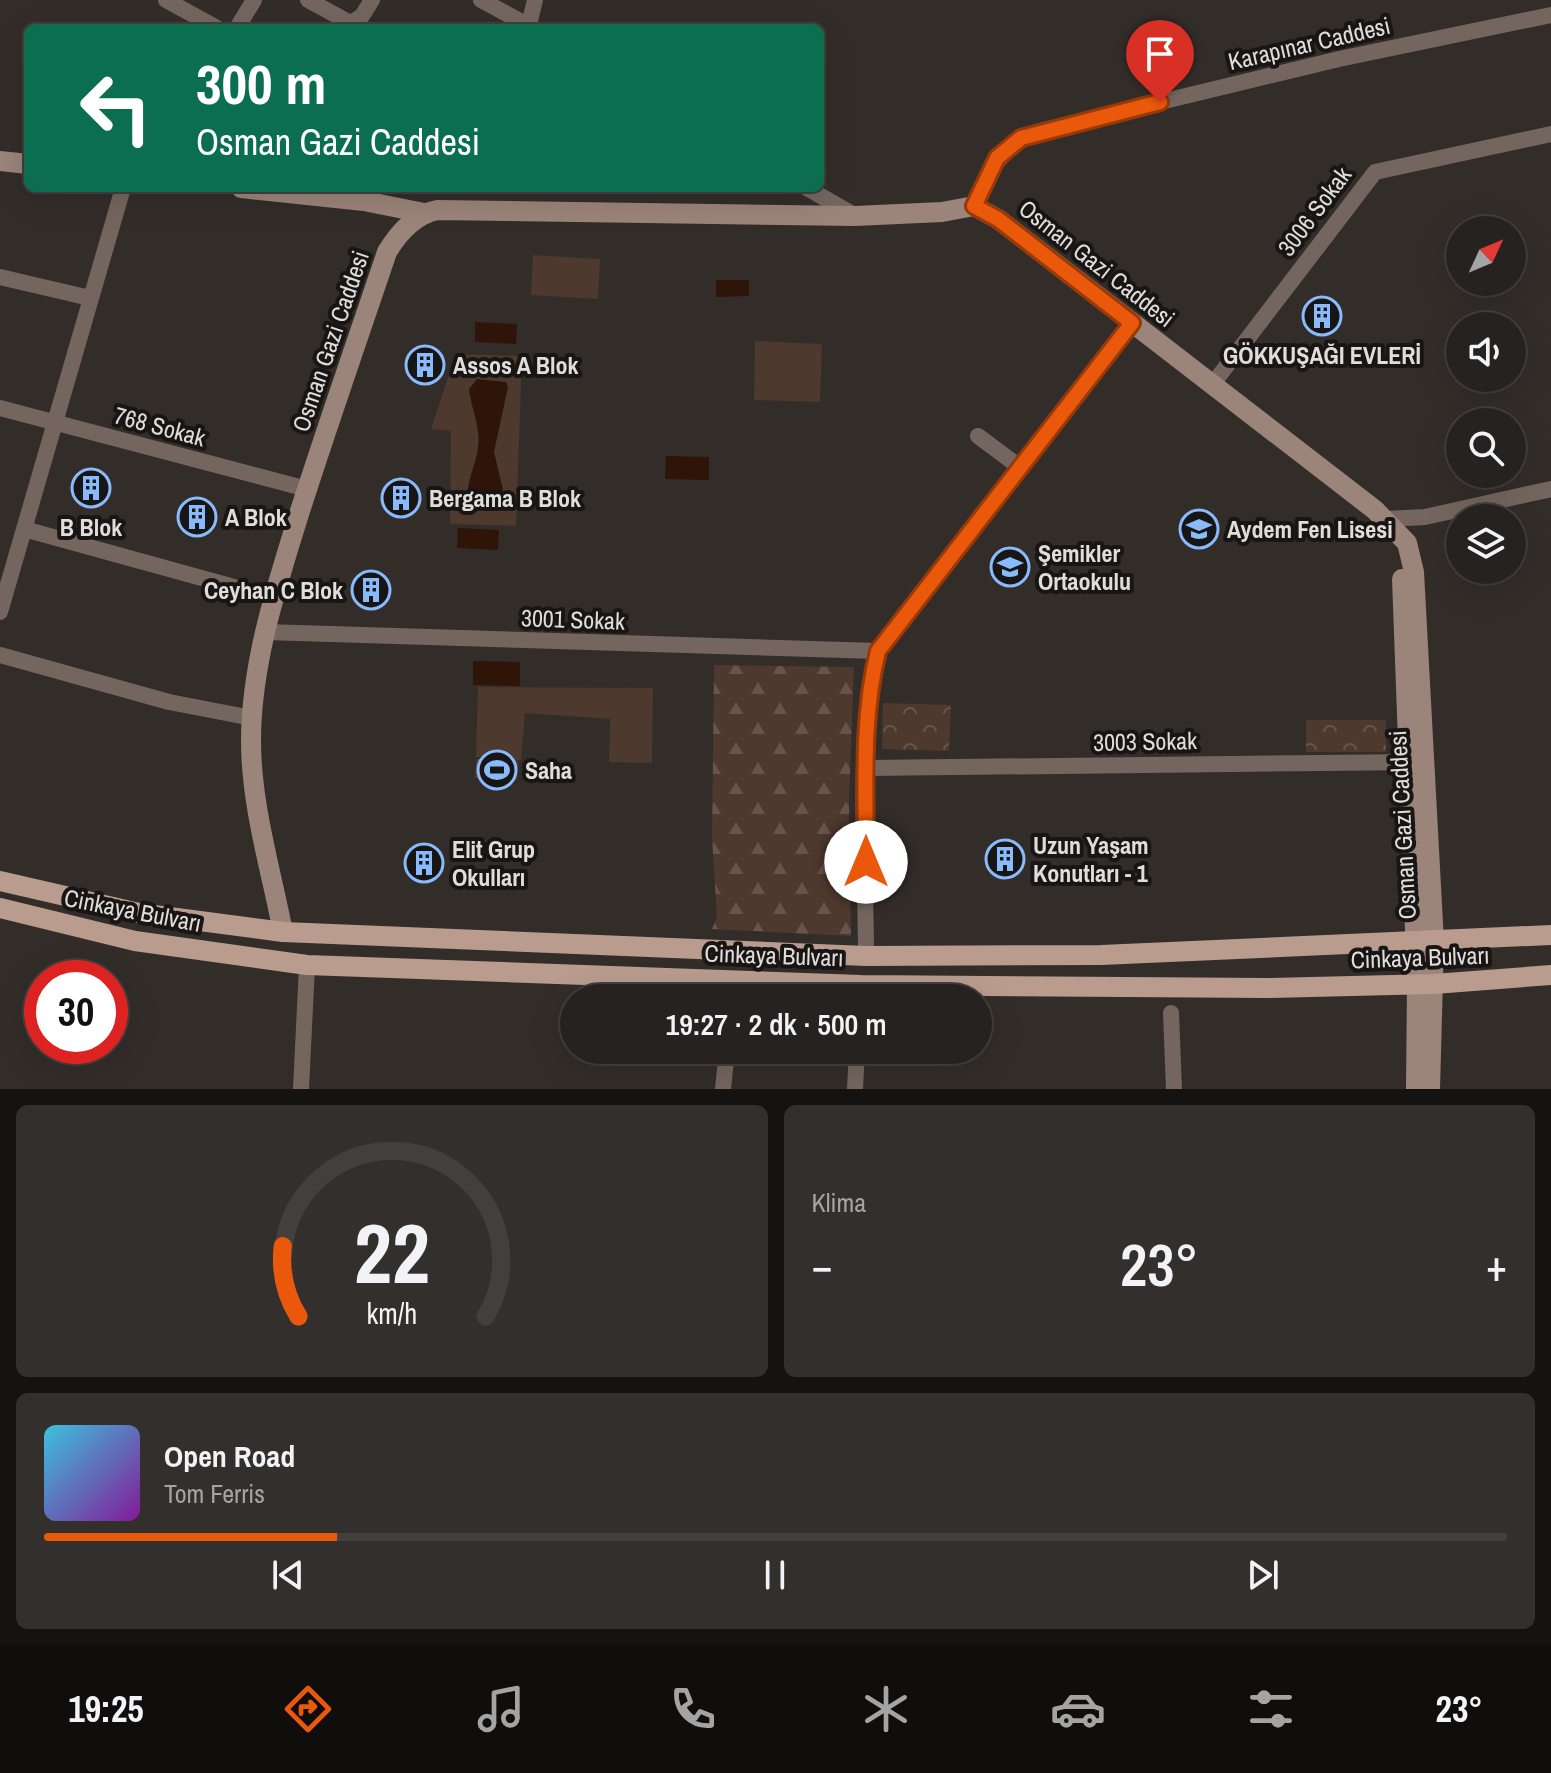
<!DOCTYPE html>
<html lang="tr">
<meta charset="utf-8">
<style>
:root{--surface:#262220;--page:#322f2d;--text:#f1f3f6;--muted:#a4a4a5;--line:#423f3e;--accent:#ea580c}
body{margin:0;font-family:"Archivo Narrow",sans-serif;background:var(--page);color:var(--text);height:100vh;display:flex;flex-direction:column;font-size:30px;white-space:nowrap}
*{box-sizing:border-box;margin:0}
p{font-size:26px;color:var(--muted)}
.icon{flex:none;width:44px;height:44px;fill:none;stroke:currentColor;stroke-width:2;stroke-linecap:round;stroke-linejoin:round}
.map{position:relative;height:1089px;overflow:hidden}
.sheet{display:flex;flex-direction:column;gap:16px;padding:16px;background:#151312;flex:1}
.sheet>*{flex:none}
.hud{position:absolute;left:24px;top:24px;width:800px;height:168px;border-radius:12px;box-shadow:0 8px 32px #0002,0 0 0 2px var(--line);background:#0b6e4f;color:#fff;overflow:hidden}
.needle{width:52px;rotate:46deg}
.fabs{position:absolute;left:1446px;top:216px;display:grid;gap:16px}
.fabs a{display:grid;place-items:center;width:80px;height:80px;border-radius:50%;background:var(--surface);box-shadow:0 8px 32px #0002,0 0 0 2px var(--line);font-size:40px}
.speed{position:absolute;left:24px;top:960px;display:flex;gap:16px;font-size:40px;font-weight:700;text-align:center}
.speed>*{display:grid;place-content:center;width:104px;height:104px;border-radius:50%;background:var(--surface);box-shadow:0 8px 32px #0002,0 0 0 2px var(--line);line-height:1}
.speed .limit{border:12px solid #d22;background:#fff;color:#111}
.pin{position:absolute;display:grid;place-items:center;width:68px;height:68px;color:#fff;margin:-82px -34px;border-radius:50% 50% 50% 0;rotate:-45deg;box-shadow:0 0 8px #0007}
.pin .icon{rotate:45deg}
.me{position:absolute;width:88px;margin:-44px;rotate:0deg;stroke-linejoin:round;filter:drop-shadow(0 0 6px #0008)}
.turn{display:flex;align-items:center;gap:28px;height:168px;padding:0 40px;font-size:36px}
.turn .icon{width:104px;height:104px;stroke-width:2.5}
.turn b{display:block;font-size:56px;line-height:68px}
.big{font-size:60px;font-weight:600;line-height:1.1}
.sheet .widget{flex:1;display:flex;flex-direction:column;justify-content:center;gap:12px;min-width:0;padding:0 28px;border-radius:12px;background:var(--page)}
.sheet .dial{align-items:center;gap:0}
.dial svg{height:208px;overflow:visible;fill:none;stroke:var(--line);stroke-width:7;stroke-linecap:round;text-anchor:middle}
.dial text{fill:var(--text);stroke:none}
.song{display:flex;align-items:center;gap:24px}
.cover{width:96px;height:96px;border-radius:12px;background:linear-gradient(135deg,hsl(190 70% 55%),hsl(290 70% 35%))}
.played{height:8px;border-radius:4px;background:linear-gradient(90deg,var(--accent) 20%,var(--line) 20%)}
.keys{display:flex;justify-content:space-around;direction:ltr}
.heat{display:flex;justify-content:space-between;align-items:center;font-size:44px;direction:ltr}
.sheet .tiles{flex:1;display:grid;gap:16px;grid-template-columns:1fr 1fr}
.widget:last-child{grid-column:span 2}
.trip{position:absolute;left:560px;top:984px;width:432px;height:80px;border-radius:40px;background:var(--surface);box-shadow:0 8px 32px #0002,0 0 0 2px var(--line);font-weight:600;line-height:80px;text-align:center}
.dock{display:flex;height:128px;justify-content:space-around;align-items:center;background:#0f0e0d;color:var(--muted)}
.dock .icon{width:56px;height:56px}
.dock .on{color:var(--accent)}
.dock b{font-size:36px;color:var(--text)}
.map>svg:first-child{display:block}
.grass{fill:#4e392e}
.forest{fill:url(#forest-firs)}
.park{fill:url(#park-crowns)}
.water{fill:#2e1507}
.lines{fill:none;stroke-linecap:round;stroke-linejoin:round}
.street{stroke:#74665f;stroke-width:16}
.secondary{stroke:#9b8479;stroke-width:20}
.primary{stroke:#b99c8e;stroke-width:20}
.route-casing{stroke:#983908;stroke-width:20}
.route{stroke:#ea580c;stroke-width:14}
.labels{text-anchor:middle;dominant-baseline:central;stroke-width:8;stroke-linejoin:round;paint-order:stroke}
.street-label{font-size:24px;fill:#e1dddb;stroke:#181614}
.poi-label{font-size:24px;font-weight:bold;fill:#e1dddb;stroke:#181614;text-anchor:start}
</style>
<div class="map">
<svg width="1551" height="1089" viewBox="0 0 1551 1089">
<defs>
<pattern id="forest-firs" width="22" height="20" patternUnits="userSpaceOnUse" patternTransform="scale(2)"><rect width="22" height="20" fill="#4e392e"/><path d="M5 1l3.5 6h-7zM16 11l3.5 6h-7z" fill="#67554c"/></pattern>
<pattern id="park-crowns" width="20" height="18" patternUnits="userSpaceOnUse" patternTransform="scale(2)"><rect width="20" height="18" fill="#4e392e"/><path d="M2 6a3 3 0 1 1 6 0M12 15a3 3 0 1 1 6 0" fill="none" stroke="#67554c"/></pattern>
</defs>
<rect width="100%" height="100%" fill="#332d2a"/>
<!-- grass -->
<path class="grass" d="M533 255 600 259 598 299 531 295Z
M755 341 822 344 820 402 754 400Z
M456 354 522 356 516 526 450 524 451 431 431 429Z
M478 687 653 688 652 763 609 762 610 719 525 713 521 760 476 757Z
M476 759 519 761 517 780 475 778Z"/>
<!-- forest -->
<path class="forest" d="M714 665 854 667 849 798 851 936 712 929 717 917 712 839Z"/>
<!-- park -->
<path class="park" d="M883 703 951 705 949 751 882 749Z
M1306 720H1386V752H1306Z"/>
<!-- water -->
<path class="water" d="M716 280H749V296L716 297Z
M475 322 517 324 516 344 475 342Z
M477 379 506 382 508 387 494 452 503 490 494 507 470 505C463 484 476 468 478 447 481 427 471 409 469 389Z
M666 456 709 457V480L665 479Z
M458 528 499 530 498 550 457 548Z
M473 661 520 662V686L473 685Z"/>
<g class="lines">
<!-- street -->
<path class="street" d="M166 0 217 28
M308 0 352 24
M481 0 533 28
M529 25 535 0
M237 28 254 0
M344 28 362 16 372 0
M807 188 854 215
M974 206C990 169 1002 146 1040 131L1339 59 1551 15
M0 277 90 298
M1212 385 1375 172 1551 134
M0 408 307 489
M978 436 1021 468
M1386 519 1425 517 1551 489
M24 529 274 598
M0 612 123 188
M265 632 878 651
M0 655 169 702 252 718
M866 768 1420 762
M866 956C866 859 855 745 878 651L1132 323
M1171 1013 1174 1089
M301 1089 307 965
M723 1089 727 1050
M855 1089 857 1050"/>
<!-- secondary -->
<path class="secondary" d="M0 161 28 164
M241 188 364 201 424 213
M1402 579 1417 984 1416 1089
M283 932C271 870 251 805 251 741 251 663 277 585 300 511 328 424 358 338 387 252 399 232 414 215 437 210L855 216 942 212 974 206 998 219 1375 510 1407 543 1414 572 1434 942 1430 1089"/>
<!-- primary -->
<path class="primary" d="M0 881 139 913 283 932 866 956 1101 955 1551 935
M0 908 135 941 307 965 861 985 1268 988 1434 984 1551 975"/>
</g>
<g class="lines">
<!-- route casing -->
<g class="route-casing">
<path id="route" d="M866 862C866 793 861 719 878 651L1132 323 998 219 974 206 997 158 1021 138 1160 102"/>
</g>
<!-- route -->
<use href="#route" class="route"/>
</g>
<!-- icons -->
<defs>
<g id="building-ring" transform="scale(2)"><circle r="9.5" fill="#181614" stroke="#89bafc" stroke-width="1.5"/><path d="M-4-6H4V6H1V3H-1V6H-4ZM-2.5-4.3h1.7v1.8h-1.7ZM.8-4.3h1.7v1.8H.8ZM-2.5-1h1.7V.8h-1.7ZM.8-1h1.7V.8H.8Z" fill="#89bafc"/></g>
<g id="school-ring" transform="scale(2)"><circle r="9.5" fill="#181614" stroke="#89bafc" stroke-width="1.5"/><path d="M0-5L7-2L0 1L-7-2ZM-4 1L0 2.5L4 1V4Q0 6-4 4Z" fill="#89bafc"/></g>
<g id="stadium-ring" transform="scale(2)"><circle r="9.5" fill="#181614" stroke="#89bafc" stroke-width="1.5"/><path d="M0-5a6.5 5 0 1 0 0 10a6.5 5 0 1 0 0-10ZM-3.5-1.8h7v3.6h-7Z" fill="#89bafc"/></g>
</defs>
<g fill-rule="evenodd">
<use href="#building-ring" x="1322" y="316"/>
<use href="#building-ring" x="425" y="365"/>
<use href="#building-ring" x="91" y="488"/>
<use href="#building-ring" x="401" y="498"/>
<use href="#building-ring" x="197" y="517"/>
<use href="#school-ring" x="1199" y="529"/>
<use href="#school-ring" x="1010" y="567"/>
<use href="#building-ring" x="371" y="590"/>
<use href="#stadium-ring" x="497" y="770"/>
<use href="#building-ring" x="1005" y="859"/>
<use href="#building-ring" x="424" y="863"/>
</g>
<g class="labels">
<!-- street labels -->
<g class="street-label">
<text transform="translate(1309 43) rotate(-13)">Karapınar Caddesi</text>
<text transform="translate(1314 211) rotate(-53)">3006 Sokak</text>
<text transform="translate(1097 263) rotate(38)">Osman Gazi Caddesi</text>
<text transform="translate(330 341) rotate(-71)">Osman Gazi Caddesi</text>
<text transform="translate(160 426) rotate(15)">768 Sokak</text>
<text transform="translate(573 619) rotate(2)">3001 Sokak</text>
<text transform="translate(1145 741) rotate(-1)">3003 Sokak</text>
<text transform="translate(1402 825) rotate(-93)">Osman Gazi Caddesi</text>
<text transform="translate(133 910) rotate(11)">Cinkaya Bulvarı</text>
<text transform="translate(774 955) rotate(2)">Cinkaya Bulvarı</text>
<text transform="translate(1420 957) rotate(-2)">Cinkaya Bulvarı</text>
</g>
<!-- poi labels -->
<g class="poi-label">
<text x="1322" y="355" text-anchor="middle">GÖKKUŞAĞI EVLERİ</text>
<text x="453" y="365">Assos A Blok</text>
<text x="429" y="498">Bergama B Blok</text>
<text x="225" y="517">A Blok</text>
<text x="91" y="527" text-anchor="middle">B Blok</text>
<text x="1227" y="529">Aydem Fen Lisesi</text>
<text x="1038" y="553">Şemikler<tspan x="1038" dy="28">Ortaokulu</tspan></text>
<text x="343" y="590" text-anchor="end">Ceyhan C Blok</text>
<text x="525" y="770">Saha</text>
<text x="1033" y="845">Uzun Yaşam<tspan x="1033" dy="28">Konutları - 1</tspan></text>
<text x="452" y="849">Elit Grup<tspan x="452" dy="28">Okulları</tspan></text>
</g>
</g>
</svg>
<div class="fabs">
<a><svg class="needle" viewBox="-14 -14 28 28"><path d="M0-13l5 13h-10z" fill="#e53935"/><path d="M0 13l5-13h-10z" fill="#a4a4a5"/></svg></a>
<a><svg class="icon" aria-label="sound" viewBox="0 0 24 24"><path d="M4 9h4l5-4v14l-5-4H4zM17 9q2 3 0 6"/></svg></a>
<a><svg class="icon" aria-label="search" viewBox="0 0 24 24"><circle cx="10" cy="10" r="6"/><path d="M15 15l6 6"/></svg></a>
<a><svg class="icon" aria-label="layers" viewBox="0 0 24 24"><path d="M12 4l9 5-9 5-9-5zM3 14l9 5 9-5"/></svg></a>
</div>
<div class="speed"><div class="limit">30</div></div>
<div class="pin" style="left:1160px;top:102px;background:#d93025"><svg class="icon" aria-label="arrive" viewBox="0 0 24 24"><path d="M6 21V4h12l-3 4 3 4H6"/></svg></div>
<svg class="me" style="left:866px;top:862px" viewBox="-20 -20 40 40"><circle r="19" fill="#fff"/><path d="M0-13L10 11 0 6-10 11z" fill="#ea580c"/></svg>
<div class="trip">19:27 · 2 dk · 500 m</div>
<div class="hud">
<div class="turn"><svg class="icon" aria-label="left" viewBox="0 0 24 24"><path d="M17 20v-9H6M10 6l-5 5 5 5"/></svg><div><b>300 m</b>Osman Gazi Caddesi</div></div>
</div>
</div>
<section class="sheet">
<div class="tiles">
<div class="widget dial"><svg viewBox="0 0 100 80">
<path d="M14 69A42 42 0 1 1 86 69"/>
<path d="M14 69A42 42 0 0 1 8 42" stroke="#ea580c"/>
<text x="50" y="56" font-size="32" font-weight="700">22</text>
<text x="50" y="72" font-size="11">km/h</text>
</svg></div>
<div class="widget"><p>Klima</p>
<div class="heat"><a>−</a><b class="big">23°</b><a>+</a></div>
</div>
<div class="widget">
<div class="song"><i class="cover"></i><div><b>Open Road</b><p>Tom Ferris</p></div></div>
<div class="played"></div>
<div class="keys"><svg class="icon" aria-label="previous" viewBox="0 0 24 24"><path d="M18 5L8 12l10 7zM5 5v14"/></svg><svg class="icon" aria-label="pause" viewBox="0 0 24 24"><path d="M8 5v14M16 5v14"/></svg><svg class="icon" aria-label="next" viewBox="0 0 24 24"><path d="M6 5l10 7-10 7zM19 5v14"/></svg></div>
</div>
</div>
</section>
<nav class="dock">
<b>19:25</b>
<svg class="icon on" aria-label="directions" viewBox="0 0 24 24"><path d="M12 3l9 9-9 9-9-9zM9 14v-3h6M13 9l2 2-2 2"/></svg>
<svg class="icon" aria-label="music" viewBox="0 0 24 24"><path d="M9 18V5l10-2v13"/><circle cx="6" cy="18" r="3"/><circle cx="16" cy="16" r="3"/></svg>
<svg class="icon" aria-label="phone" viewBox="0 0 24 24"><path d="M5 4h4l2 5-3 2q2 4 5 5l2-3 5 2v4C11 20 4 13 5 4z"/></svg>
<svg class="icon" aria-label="climate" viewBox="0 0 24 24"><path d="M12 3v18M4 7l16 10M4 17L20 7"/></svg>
<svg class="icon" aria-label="car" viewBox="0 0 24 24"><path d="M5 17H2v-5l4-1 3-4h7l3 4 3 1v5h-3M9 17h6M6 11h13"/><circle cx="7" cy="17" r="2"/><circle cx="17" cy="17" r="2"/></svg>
<svg class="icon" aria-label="filters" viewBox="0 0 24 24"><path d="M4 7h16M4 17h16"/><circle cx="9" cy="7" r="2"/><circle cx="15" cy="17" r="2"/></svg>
<b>23°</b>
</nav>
